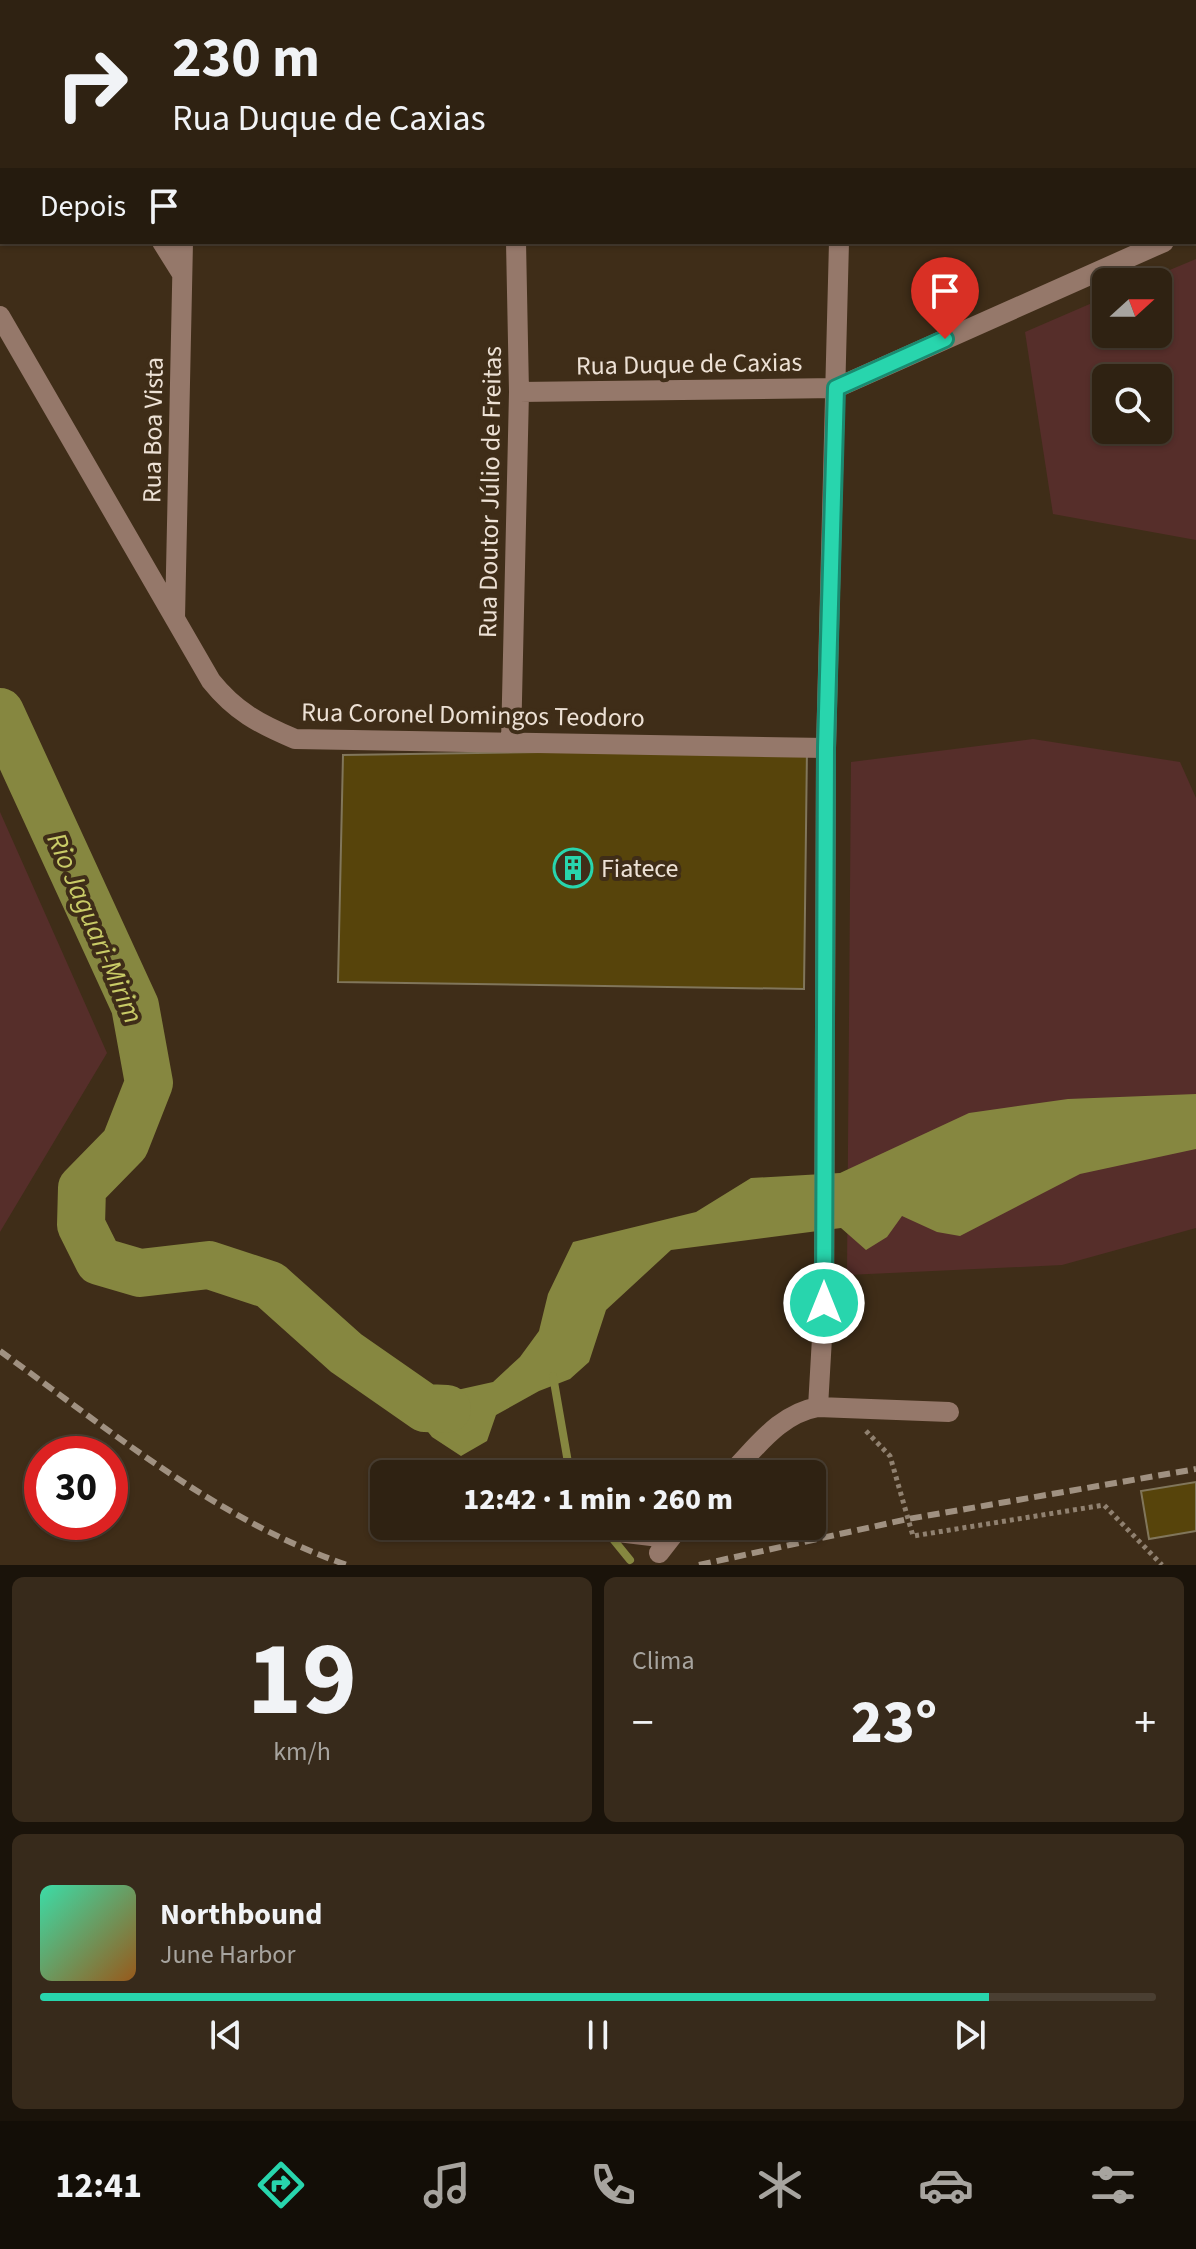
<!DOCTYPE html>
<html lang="pt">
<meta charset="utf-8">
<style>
:root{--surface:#2f2212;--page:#372a1b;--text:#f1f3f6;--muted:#a7a49f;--line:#4a3f32;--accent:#28d5ad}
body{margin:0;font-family:"Source Sans 3",sans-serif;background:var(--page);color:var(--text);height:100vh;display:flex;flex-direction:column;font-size:30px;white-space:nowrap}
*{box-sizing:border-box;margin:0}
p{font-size:26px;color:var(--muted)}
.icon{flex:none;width:44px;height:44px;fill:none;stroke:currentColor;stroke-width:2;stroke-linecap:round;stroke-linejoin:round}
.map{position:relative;height:1565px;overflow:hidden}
.panel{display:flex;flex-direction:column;gap:12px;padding:12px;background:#1a130a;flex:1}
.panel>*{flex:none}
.top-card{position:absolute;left:0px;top:0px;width:1196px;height:244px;box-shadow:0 2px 6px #0004,0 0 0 2px var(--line);background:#2f2212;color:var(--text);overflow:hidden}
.needle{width:52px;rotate:69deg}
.buttons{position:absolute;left:1092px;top:268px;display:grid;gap:16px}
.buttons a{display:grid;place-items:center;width:80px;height:80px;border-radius:12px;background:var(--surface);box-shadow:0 2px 6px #0004,0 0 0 2px var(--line);font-size:40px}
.speed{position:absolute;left:24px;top:1436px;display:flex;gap:16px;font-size:40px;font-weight:700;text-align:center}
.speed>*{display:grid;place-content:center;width:104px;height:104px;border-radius:50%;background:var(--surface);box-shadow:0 2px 6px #0004,0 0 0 2px var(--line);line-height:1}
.speed .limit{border:12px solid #d22;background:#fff;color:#111}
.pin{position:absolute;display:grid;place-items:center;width:68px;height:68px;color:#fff;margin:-82px -34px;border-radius:50% 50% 50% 0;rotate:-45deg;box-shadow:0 0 8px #0007}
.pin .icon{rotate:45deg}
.me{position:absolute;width:88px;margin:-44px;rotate:0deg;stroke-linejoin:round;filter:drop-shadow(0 0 6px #0008)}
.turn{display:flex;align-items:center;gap:28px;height:168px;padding:0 40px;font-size:36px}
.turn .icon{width:104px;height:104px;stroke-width:2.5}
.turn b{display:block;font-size:56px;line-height:68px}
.then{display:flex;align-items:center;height:76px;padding:0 40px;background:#0003;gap:16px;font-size:30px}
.big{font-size:60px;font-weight:800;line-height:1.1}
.panel .widget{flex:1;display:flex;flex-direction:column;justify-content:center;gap:12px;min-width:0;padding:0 28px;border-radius:12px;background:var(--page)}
.panel .dial{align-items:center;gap:0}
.dial b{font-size:104px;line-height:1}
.song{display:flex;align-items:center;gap:24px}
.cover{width:96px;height:96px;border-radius:12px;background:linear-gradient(135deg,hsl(160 70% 55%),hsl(30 70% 35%))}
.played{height:8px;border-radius:4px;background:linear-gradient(90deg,var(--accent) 85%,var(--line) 85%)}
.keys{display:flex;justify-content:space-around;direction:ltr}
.heat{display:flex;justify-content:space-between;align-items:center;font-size:44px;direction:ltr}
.panel .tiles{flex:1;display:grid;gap:12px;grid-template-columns:1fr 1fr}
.widget:last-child{grid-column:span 2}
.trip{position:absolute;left:370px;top:1460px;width:456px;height:80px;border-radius:12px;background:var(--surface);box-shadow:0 2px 6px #0004,0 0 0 2px var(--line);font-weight:800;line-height:80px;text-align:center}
.tabs{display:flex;height:128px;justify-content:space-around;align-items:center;background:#130e07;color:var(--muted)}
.tabs .icon{width:56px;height:56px}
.tabs .active{color:var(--accent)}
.tabs b{font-size:36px;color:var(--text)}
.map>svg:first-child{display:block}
.green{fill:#562e2a;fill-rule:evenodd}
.water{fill:#868740}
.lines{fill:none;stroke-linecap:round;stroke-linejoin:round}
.stream{stroke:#868740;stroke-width:8}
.river{stroke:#868740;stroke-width:48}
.building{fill:#57440b;stroke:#81765b;stroke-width:2}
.path{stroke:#908170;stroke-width:5;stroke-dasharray:4 4;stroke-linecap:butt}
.minor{stroke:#95786a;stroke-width:20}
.rail{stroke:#a09181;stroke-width:6;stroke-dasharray:12 6;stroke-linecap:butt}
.route-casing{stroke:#1a8a70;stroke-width:20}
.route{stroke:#28d5ad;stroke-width:14}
.labels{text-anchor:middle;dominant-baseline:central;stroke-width:8;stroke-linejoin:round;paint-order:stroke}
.street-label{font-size:26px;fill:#ede1d5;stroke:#3f2d18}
.poi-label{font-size:26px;fill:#ede1d5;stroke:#3f2d18;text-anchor:start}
.water-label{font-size:28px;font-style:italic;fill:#c9cb67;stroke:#3f2d18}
</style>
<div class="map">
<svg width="1196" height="1565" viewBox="0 0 1196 1565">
<rect width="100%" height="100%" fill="#3f2d18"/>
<!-- green -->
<path class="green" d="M1196 259V540L1053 514 1025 332 1106 297V334H1158V282H1141ZM1106 378H1158V430H1106Z
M1033 739 1180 762 1196 798V1228L1062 1265 847 1275 851 762Z
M0 812 107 1053 0 1232Z"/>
<!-- water -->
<path class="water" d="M1196 1094V1149L1080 1174 960 1236 937 1232 902 1216 887 1237 866 1250 841 1228 671 1250 606 1310 589 1362 570 1379 539 1391 496 1415 487 1441 461 1456 432 1437 391 1384 457 1390 493 1382 520 1357 539 1331 548 1294 573 1242 696 1212 751 1178 840 1173 969 1113 1068 1099Z"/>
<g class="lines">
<!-- stream -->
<path class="stream" d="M553 1376 570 1474
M608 1533 630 1560"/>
<!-- river -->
<path class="river" d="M0 712 135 1006 149 1083 125 1144 82 1188 81 1225 99 1261 140 1273 209 1265 270 1285 346 1353 425 1408 447 1409"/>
</g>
<!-- building -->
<path class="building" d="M807 748 804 989 338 982 343 755Z
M1196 1482V1531L1149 1539 1141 1491Z"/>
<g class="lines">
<!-- path -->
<path class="path" d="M866 1431 890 1456 913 1536 1104 1505 1162 1565"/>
<!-- minor -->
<path class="minor" d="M454 0H544
M187 2V0
M840 2V0
M1194 4 1196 9
M1194 229 1196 228
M162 242 182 274
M0 316 211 681C235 711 259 724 295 739L826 748
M519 392 836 388 1164 242
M175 618 183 242
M511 743 519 392 516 242
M818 1407 824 1303 826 748 839 242
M730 1474C757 1447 779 1414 818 1407L949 1412
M568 1526 668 1538
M659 1553 680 1526"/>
<!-- rail -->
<path class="rail" d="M0 1351C111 1431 217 1520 347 1565
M699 1565 908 1519 1196 1469"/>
</g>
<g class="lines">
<!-- route casing -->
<g class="route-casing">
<path id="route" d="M824 1303 826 748 836 388 945 339"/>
</g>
<!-- route -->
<use href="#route" class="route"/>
</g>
<!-- icons -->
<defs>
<g id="building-ring" transform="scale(2)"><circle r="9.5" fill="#3f2d18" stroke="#28d5ad" stroke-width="1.5"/><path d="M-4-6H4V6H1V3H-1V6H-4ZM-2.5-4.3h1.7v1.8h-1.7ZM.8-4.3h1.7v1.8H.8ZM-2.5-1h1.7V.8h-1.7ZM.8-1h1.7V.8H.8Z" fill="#28d5ad"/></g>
</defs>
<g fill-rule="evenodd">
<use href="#building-ring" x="573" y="868"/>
</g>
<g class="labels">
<!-- street labels -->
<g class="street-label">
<text transform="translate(689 364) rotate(-1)">Rua Duque de Caxias</text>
<text transform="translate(153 430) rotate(-89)">Rua Boa Vista</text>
<text transform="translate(490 492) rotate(-89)">Rua Doutor Júlio de Freitas</text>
<text transform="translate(473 715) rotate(1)">Rua Coronel Domingos Teodoro</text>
</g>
<!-- poi labels -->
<g class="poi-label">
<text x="601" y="868">Fiatece</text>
</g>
<!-- water labels -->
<g class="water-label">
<text transform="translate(95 928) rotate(67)">Rio Jaguari-Mirim</text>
</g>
</g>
</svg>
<div class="buttons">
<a><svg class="needle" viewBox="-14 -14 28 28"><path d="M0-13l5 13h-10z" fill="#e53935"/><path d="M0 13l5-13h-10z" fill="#a7a49f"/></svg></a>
<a><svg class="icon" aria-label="search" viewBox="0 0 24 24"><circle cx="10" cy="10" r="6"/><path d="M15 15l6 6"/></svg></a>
</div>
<div class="speed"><div class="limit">30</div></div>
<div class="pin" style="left:945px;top:339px;background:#d93025"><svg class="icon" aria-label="arrive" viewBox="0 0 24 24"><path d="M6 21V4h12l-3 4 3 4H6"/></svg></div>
<svg class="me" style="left:824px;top:1303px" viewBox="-20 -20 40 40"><circle r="17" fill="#28d5ad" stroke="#fff" stroke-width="3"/><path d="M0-11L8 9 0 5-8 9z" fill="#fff"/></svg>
<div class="trip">12:42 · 1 min · 260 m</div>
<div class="top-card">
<div class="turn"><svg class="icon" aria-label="right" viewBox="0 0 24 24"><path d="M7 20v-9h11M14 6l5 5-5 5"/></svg><div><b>230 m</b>Rua Duque de Caxias</div></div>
<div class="then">Depois<svg class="icon" aria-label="arrive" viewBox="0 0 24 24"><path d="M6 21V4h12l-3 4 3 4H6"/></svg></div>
</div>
</div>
<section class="panel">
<div class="tiles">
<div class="widget dial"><b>19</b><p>km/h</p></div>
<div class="widget"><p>Clima</p>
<div class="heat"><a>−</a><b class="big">23°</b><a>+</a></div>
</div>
<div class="widget">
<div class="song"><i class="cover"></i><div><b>Northbound</b><p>June Harbor</p></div></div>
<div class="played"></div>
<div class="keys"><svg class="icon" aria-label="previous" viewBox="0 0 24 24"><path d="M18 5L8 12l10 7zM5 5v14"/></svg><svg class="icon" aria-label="pause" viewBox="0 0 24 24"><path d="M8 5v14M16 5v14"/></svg><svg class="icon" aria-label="next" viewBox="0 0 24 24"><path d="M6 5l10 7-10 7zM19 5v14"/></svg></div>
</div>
</div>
</section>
<nav class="tabs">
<b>12:41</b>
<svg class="icon active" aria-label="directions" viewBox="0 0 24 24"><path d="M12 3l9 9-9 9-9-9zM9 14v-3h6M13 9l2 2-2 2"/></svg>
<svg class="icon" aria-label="music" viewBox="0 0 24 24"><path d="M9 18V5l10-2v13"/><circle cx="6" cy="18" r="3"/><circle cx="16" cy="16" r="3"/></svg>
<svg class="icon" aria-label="phone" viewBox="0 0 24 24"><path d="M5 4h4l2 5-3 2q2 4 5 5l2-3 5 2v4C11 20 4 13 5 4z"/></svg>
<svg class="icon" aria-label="climate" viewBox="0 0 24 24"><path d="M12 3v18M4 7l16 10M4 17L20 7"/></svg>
<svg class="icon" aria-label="car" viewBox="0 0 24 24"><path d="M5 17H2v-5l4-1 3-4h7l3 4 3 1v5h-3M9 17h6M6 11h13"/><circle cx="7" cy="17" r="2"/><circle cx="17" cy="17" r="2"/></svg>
<svg class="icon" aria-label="filters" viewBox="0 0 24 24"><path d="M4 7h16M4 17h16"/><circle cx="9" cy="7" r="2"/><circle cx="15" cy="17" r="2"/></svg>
</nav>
